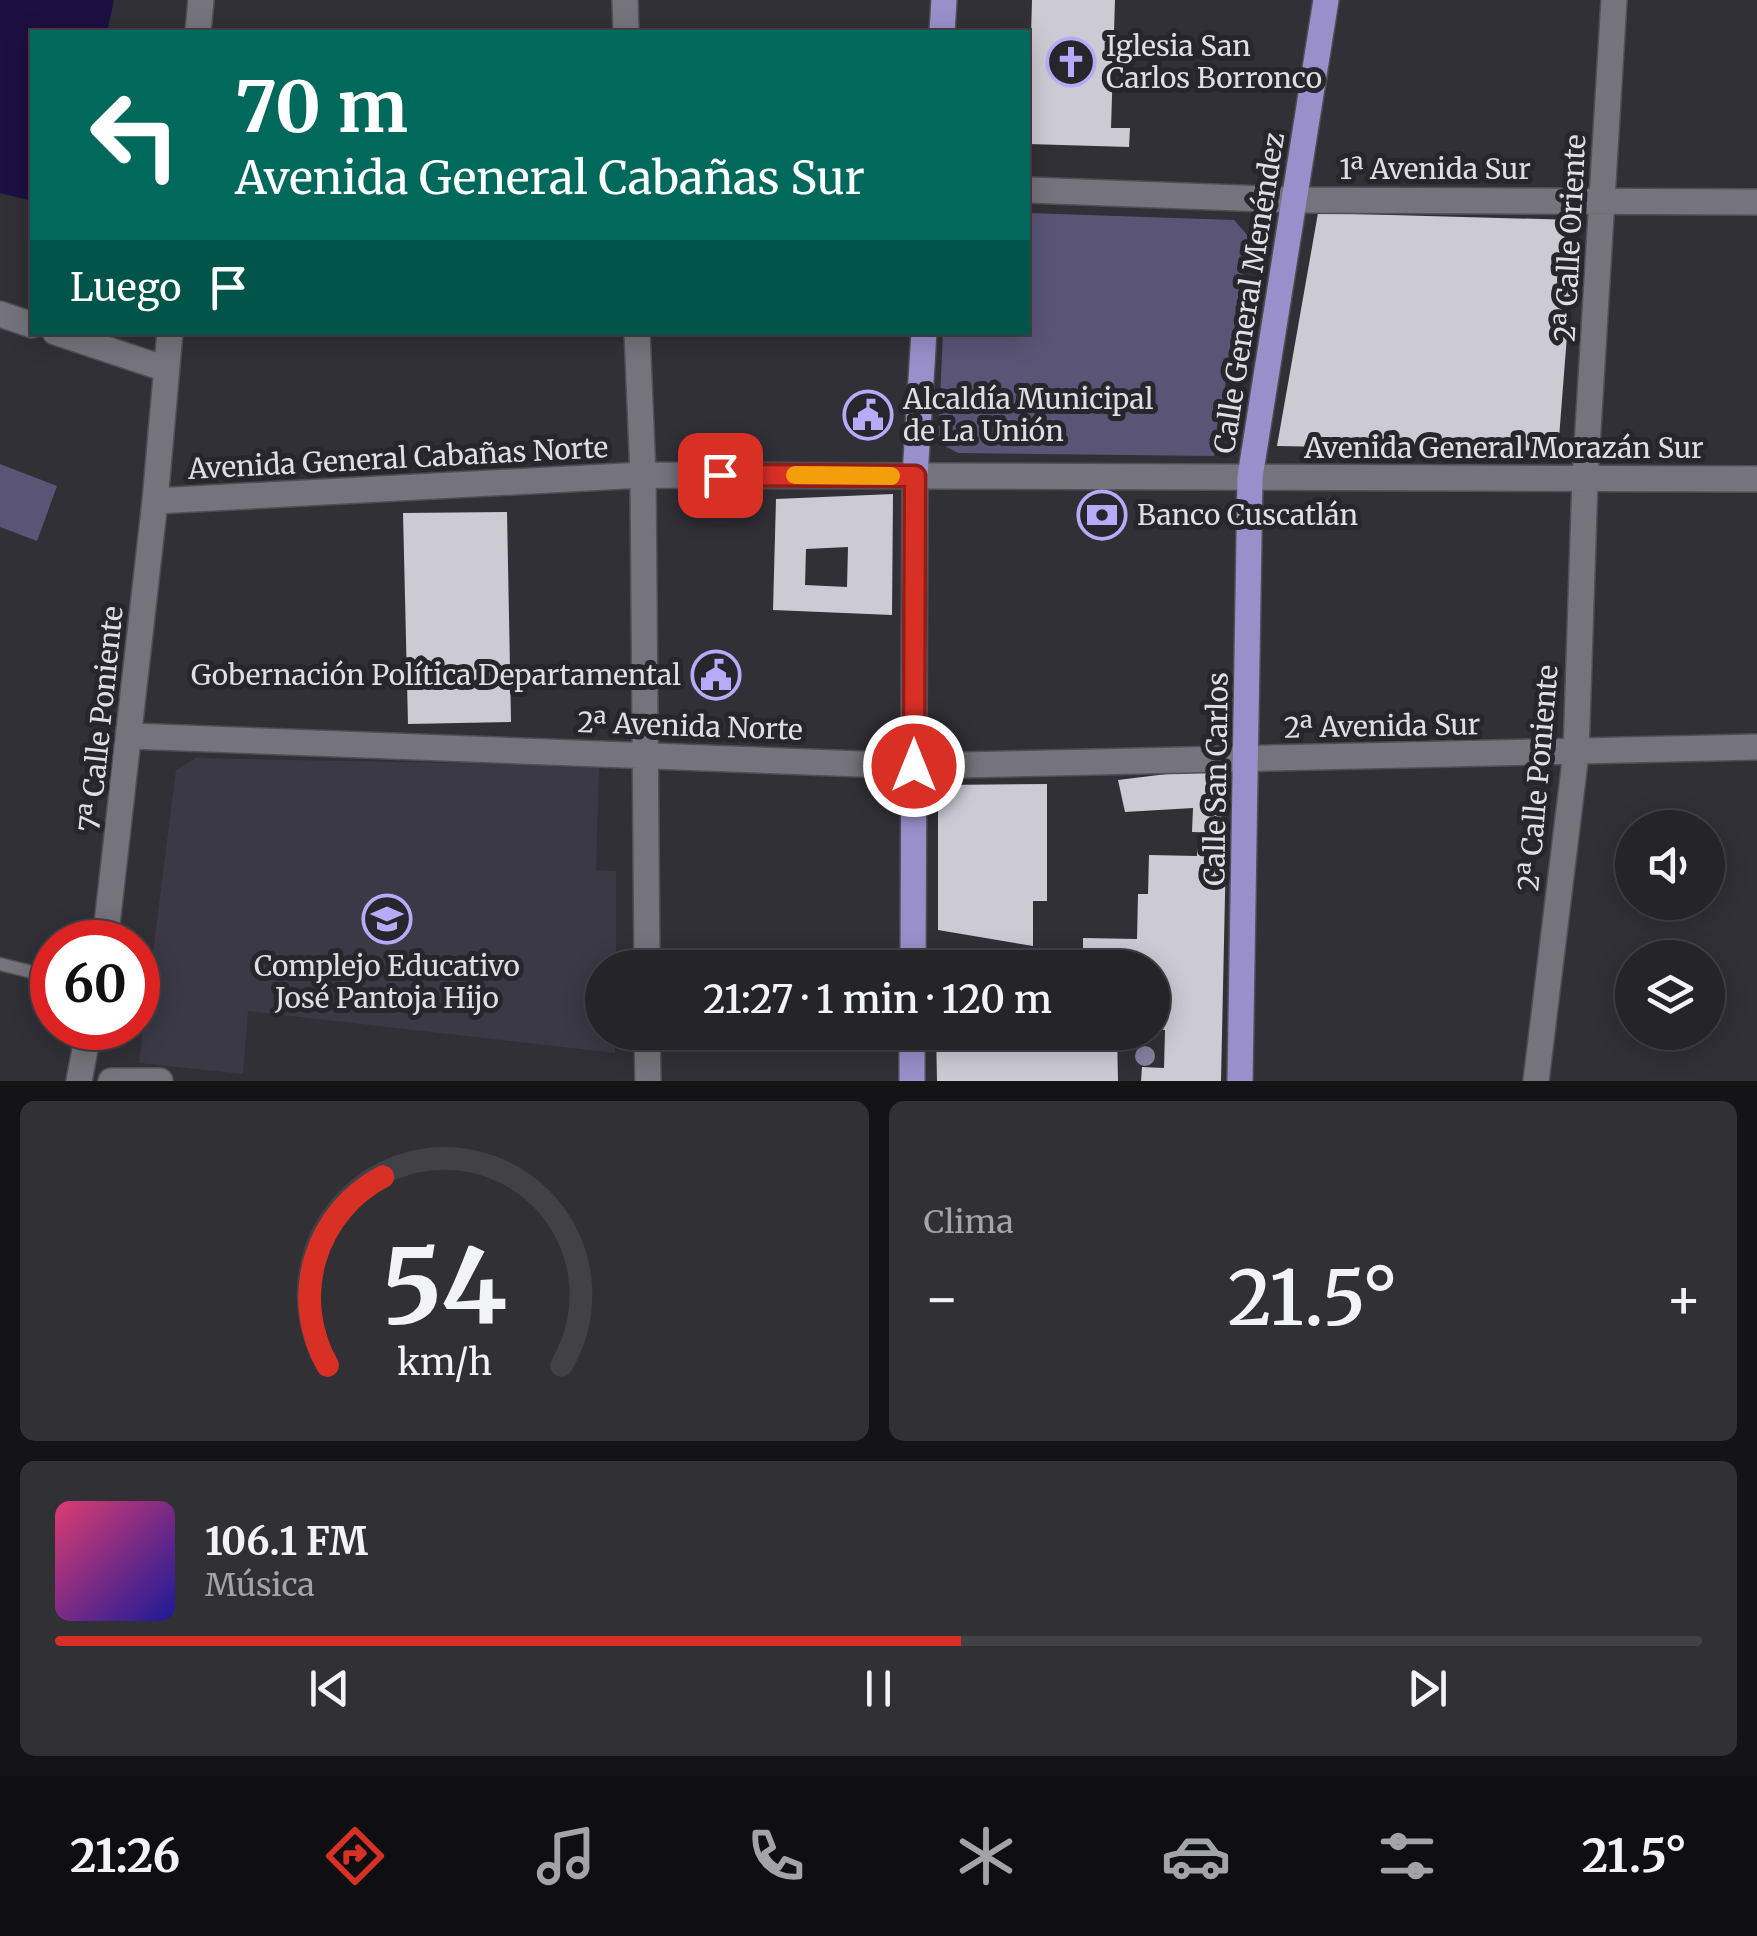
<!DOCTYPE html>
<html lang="es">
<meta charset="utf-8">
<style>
:root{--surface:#252429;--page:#313035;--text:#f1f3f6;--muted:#a3a4a8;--line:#424146;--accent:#d93025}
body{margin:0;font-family:Merriweather,serif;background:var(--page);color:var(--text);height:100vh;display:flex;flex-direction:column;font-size:38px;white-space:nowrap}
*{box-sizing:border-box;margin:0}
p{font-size:32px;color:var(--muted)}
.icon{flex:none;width:55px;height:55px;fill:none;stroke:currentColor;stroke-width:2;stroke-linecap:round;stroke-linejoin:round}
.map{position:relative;height:1081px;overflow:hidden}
.side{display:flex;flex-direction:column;gap:20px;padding:20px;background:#141417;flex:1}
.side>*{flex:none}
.hud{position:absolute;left:30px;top:30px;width:1000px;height:305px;border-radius:0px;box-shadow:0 5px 25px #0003,0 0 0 2px var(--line);background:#00695c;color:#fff;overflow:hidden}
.controls{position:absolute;left:1615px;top:810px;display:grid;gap:20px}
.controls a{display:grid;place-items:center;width:110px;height:110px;border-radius:50%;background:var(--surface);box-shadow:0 5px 25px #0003,0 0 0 2px var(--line);font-size:50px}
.speed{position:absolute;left:30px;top:920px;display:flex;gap:20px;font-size:50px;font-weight:700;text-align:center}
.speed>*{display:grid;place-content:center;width:130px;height:130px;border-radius:50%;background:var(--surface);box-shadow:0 5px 25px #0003,0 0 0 2px var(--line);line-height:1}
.speed .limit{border:15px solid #d22;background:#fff;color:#111}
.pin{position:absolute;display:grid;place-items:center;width:85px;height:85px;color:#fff;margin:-42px;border-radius:20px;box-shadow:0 5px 15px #0006}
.me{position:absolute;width:110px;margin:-55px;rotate:0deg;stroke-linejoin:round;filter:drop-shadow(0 0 8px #0008)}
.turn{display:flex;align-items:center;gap:35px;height:210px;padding:0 40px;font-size:45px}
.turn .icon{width:130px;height:130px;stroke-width:2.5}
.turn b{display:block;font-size:70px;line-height:85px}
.then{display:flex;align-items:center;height:95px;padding:0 40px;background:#0003;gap:20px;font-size:38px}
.big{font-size:75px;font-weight:600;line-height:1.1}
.side .widget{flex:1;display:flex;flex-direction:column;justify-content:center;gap:15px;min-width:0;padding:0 35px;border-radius:15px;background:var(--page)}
.side .dial{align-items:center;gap:0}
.dial svg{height:260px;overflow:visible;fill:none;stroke:var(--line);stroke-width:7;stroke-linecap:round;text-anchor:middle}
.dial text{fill:var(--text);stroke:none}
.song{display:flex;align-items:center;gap:30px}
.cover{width:120px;height:120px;border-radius:15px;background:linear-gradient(135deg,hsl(340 70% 55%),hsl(240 70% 35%))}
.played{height:10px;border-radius:5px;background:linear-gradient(90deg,var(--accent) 55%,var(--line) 55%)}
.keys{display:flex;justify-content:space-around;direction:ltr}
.heat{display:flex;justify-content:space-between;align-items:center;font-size:55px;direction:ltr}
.side .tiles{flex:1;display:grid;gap:20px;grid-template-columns:1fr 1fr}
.widget:last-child{grid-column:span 2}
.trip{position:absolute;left:585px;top:950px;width:585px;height:100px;border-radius:50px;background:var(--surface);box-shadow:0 5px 25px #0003,0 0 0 2px var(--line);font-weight:600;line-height:100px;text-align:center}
.tabs{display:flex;height:160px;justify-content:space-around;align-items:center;background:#0f0e10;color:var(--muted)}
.tabs .icon{width:70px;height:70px}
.tabs .active{color:var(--accent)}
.tabs b{font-size:45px;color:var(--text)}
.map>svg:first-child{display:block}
.built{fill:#3b3946}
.green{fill:#5a5577}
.water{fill:#1d0f41}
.building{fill:#cccbd4;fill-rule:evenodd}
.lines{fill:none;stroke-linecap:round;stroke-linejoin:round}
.service-casing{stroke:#504f55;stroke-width:15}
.minor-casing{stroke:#504f55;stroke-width:28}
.primary-casing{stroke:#504f55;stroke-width:28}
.service{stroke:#75747c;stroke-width:12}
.minor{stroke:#75747c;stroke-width:25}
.primary{stroke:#998fca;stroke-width:25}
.tree{fill:#8580a0}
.route-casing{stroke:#8d1f18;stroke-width:25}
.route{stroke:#d93025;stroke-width:18}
.slow{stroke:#f59e0b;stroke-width:18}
.labels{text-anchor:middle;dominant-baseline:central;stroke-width:10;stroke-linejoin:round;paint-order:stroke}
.poi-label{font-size:28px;fill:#dfdee3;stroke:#27262c;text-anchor:start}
.street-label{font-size:28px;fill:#dfdee3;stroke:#27262c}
</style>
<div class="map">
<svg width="1757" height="1081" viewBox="0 0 1757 1081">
<rect width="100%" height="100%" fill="#313037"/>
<!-- built -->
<path class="built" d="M196 758 599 766 596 870 616 871V967L602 968V1032L615 1033V1053L248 1011 243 1074 139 1063 176 770Z"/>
<!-- green -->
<path class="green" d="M1028 213 1234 220 1249 237 1214 456 958 453 938 442 943 333 1028 332Z
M0 464 57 486 37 541 0 527Z"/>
<!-- water -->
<path class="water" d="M0 0H114L107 32H32V201L0 193Z"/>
<!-- building -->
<path class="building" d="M1032 0H1115L1111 128H1130L1129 147 1028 144Z
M1318 213 1576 220 1558 451 1277 446Z
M893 494 892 615 773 610 776 499ZM848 547 847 587 805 585 806 549Z
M507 512 511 722 408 724 403 513Z
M1208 769 1227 783 1225 833 1192 832 1193 808 1125 812 1118 780Z
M1047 784V901H1033V946L938 930V785Z
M1197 848 1226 849 1221 1081H1141L1142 1067 1164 1068 1165 1030 1152 1029V968H1062V960H1083V938L1137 939 1138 894H1148L1149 855 1197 856Z
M936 1032H1007L1008 1052 1060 1050 1061 1032H1117L1118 1081H937Z"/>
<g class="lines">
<!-- service casing -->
<g class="service-casing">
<path id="service" d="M0 964 52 977"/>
</g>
<!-- minor casing -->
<g class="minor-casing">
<path id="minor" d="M625 0 626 32
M198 32 201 0
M1028 190 1294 200 1757 202
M0 314 32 325
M55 332 166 369
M637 332 643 475 647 968
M155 501 643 475 1757 479
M130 736 914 766 1757 747
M105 942 155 501 170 332
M647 1032 648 1081
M79 1081 89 1028
M111 1081H160
M1536 1081 1576 753 1585 479 1614 0"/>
</g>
<!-- primary casing -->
<g class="primary-casing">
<path id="primary" d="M942 32 944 0
M913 968 915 476 924 332
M912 1081V1032
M1240 1081 1250 477 1326 0"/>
</g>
<!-- service -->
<use href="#service" class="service"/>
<!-- minor -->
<use href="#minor" class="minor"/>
<!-- primary -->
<use href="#primary" class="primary"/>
</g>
<!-- trees -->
<circle class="tree" cx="1145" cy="1056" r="10"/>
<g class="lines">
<!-- route casing -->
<g class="route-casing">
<path id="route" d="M720 475 915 476 914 766"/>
</g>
<!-- route -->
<use href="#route" class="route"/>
<!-- slow -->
<path class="slow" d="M795 475 891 476"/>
</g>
<!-- icons -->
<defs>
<g id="church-ring" transform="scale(2.5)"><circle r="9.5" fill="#27262c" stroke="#b7abf8" stroke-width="1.5"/><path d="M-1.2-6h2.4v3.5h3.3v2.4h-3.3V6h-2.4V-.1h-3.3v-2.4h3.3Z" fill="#b7abf8"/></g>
<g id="civic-ring" transform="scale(2.5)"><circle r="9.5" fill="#27262c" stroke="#b7abf8" stroke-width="1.5"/><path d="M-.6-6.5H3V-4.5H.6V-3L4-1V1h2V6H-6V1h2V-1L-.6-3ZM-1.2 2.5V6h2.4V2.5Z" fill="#b7abf8"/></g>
<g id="bank-ring" transform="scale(2.5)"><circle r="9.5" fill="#27262c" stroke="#b7abf8" stroke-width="1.5"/><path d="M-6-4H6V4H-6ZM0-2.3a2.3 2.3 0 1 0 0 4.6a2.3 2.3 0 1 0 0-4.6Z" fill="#b7abf8"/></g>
<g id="school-ring" transform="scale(2.5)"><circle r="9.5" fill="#27262c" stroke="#b7abf8" stroke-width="1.5"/><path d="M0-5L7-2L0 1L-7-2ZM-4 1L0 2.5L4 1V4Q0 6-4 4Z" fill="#b7abf8"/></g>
</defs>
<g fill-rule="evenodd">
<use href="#church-ring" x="1071" y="62"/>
<use href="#civic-ring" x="868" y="415"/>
<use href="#bank-ring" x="1102" y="515"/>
<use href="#civic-ring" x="716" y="675"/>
<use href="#school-ring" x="387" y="919"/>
</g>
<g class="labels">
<!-- poi labels -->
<g class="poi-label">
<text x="1106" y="46">Iglesia San<tspan x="1106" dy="32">Carlos Borronco</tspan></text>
<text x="903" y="399">Alcaldía Municipal<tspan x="903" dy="32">de La Unión</tspan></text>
<text x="1137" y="515">Banco Cuscatlán</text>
<text x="681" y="675" text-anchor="end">Gobernación Política Departamental</text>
<text x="387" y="966" text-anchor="middle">Complejo Educativo<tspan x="387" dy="32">José Pantoja Hijo</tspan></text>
</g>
<!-- street labels -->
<g class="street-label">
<text x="1435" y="169">1ª Avenida Sur</text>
<text transform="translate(1570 238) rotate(-87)">2ª Calle Oriente</text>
<text transform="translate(1249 293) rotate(-81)">Calle General Menéndez</text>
<text x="1504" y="448">Avenida General Morazán Sur</text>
<text transform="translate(398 458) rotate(-3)">Avenida General Cabañas Norte</text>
<text transform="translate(101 719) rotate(-84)">7ª Calle Poniente</text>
<text transform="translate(690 726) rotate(2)">2ª Avenida Norte</text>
<text transform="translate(1382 726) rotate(-1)">2ª Avenida Sur</text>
<text transform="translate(1538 778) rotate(-85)">2ª Calle Poniente</text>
<text transform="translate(1216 779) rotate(-89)">Calle San Carlos</text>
</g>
</g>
</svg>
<div class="controls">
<a><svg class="icon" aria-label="sound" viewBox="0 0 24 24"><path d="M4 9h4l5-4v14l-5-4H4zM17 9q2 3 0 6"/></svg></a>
<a><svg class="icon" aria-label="layers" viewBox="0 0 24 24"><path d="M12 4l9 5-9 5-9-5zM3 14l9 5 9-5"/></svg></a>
</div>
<div class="speed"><div class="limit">60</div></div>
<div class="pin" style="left:720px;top:475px;background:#d93025"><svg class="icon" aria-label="arrive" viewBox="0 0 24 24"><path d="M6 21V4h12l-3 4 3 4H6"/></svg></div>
<svg class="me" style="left:914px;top:766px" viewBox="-20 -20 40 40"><circle r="17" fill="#d93025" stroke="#fff" stroke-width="3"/><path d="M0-11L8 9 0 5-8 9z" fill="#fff"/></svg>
<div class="trip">21:27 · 1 min · 120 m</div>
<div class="hud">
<div class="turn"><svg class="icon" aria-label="left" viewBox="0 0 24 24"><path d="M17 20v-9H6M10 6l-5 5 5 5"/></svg><div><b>70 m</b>Avenida General Cabañas Sur</div></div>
<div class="then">Luego<svg class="icon" aria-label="arrive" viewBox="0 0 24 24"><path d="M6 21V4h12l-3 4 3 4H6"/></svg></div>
</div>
</div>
<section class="side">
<div class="tiles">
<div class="widget dial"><svg viewBox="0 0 100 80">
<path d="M14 69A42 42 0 1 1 86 69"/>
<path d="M14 69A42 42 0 0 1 31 11" stroke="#d93025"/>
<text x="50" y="56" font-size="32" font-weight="700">54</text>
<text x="50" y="72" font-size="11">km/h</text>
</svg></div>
<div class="widget"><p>Clima</p>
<div class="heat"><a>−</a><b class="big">21.5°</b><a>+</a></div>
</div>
<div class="widget">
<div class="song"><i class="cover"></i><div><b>106.1 FM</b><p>Música</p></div></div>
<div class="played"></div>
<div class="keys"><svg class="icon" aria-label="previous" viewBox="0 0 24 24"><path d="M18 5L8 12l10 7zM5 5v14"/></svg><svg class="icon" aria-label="pause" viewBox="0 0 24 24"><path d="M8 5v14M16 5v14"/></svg><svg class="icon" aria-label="next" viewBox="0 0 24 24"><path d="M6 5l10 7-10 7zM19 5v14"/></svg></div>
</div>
</div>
</section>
<nav class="tabs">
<b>21:26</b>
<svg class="icon active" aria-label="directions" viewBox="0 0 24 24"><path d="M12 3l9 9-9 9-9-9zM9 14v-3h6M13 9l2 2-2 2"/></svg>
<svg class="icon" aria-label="music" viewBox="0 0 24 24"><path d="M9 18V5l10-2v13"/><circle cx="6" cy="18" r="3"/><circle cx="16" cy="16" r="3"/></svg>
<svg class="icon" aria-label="phone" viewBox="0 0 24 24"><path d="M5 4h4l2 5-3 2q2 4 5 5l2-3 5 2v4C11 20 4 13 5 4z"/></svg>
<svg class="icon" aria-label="climate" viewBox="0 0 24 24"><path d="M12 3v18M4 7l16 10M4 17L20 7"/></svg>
<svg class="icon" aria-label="car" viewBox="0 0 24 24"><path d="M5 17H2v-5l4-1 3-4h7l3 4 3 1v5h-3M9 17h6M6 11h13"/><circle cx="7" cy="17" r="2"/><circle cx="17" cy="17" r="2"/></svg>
<svg class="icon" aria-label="filters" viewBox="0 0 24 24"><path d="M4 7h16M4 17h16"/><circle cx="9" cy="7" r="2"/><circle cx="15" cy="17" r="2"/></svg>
<b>21.5°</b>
</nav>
